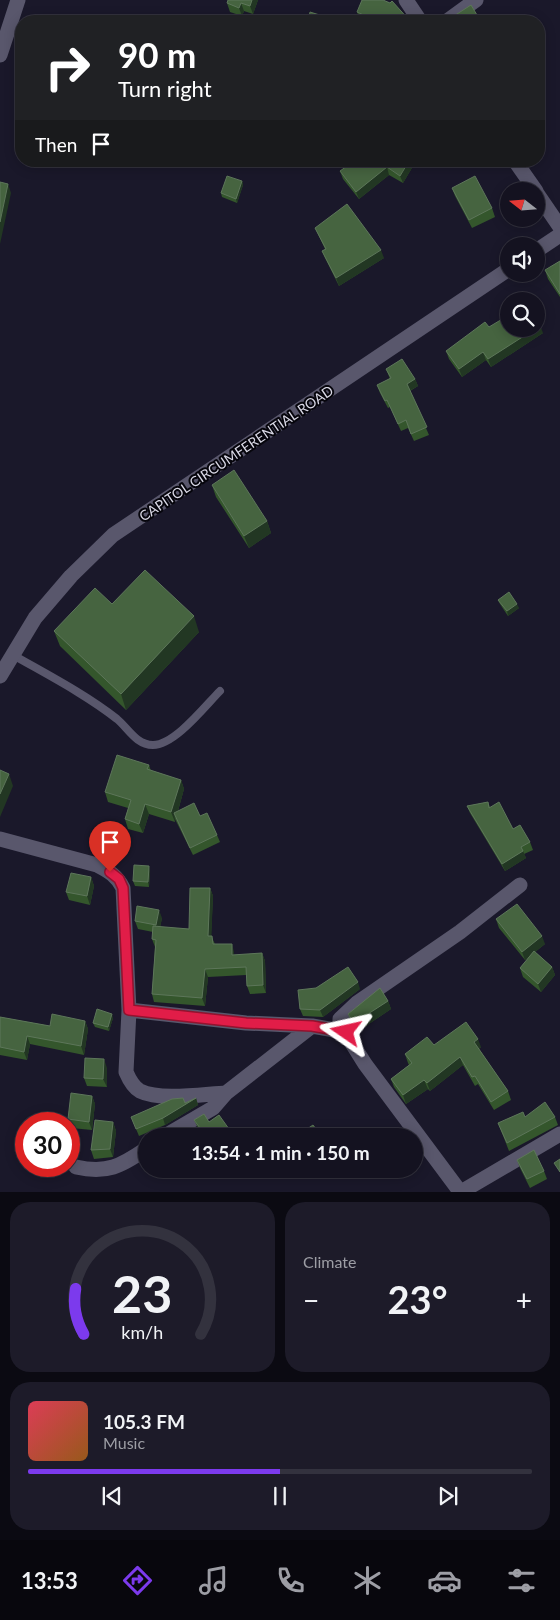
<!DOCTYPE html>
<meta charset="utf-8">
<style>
:root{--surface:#141220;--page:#1d1b29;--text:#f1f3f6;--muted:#9d9ea5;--line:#33323e;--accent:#7c3aed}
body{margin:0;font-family:Lato,sans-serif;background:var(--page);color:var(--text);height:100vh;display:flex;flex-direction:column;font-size:19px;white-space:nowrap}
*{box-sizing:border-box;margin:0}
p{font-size:16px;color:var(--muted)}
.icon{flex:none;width:28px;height:28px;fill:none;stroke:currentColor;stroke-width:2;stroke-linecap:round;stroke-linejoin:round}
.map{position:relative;height:1192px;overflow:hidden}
.sheet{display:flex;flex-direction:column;gap:10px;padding:10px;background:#0b0a12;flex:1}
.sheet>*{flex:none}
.hud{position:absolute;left:15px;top:15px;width:530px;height:152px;border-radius:20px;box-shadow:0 2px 12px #0003,0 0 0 1px var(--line);background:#202124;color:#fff;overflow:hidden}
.needle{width:32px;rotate:287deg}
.tools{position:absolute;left:500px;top:182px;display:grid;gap:10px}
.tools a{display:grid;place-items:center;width:45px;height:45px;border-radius:50%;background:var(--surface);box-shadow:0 2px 12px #0003,0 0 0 1px var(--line);font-size:25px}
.speed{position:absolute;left:15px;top:1112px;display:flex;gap:10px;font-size:25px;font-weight:700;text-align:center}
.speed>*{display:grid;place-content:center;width:65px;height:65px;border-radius:50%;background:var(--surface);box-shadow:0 2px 12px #0003,0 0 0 1px var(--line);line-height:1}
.speed .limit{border:8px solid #d22;background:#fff;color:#111}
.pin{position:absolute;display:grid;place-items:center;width:42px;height:42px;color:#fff;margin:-51px -21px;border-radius:50% 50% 50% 0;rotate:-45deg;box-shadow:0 0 5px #0007}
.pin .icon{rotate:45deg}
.me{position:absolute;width:55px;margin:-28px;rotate:281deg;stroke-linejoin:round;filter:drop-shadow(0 0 4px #0008)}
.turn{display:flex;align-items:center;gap:18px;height:105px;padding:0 20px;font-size:22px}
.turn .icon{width:65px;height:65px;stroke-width:2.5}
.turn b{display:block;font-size:35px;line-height:42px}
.then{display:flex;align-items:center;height:48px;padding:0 20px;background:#0003;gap:10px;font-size:19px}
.big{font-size:38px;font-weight:700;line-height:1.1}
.sheet .card{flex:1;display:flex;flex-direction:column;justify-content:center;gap:8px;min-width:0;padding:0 18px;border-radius:20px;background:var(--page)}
.sheet .dial{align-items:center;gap:0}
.dial svg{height:130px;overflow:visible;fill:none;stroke:var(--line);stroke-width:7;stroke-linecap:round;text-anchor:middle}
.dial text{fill:var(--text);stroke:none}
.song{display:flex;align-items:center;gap:15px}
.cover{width:60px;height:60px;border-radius:8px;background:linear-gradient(135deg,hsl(350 70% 55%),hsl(30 70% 35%))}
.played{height:5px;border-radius:2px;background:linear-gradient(90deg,var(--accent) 50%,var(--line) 50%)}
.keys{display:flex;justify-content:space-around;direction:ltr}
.heat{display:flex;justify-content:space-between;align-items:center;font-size:28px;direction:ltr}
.sheet .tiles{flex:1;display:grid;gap:10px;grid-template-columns:1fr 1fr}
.card:last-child{grid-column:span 2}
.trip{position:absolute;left:138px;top:1128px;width:285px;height:50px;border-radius:25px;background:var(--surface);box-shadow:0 2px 12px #0003,0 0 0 1px var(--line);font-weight:700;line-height:50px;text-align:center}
.menu{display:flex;height:80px;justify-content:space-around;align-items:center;background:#08070d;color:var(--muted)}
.menu .icon{width:35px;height:35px}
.menu .current{color:var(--accent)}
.menu b{font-size:22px;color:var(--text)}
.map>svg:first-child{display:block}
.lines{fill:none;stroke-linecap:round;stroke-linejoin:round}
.lane{stroke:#59576c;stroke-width:8}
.street{stroke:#59576c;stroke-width:15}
.secondary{stroke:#59576c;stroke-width:15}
.wall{fill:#34562c}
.shaded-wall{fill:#223723}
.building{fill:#466440;stroke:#5d765a}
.route-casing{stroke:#92132f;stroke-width:12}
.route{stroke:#e11d48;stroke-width:9}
.labels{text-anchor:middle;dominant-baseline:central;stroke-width:4;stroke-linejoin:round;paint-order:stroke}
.street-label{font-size:14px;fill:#dad9e6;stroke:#06050c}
</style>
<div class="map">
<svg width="560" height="1193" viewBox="0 0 560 1193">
<rect width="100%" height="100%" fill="#1a182a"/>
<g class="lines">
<!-- lane -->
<path class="lane" d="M13 655C48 675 85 694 117 719 128 728 136 745 153 745 175 745 205 706 220 691"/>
<!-- street -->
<path class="street" d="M406 0 420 21
M447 21 476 0
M0 55 18 0
M515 161 536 191
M536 192 560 227
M0 839 97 865C109 871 117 876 123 888L129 1010 126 1072C129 1079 133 1087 140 1091 160 1101 204 1094 226 1093
M129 1010 246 1023 312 1026 346 1032
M165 1136 213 1108 226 1093 312 1026
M76 1167C107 1174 121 1166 146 1149
M461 1192 560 1134
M461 1193 365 1064 340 1024V1019L357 1003 460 932 520 885"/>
<!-- secondary -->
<path class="secondary" d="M536 251 560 235
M0 676 35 618 71 576 113 535 509 269"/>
</g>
<!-- wall -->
<path class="wall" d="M258 0 253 14 244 11 242 16 230 12 227 3Z
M357 12 410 21H364L360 19Z
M354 161H416L403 183 389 175 359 199 343 179 340 171Z
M420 161H430L428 166Z
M242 181 243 185 237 203 222 197 221 193Z
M452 188 492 208 495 217 472 228 455 196Z
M315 228 384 258 339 286 325 258 322 251 325 249Z
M560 261V297L548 279 545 270Z
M489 327 543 333 491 367 486 360 462 377 449 359 446 351Z
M386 369 415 379 418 386 410 391 429 435 414 441 408 428 401 431 390 407 388 408 380 393 377 385 390 379Z
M212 485 267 521 271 533 249 548 216 497Z
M498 600 519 608 508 616 500 604Z
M112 604 199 632 126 710 60 646 54 631Z
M149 765 151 771 181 780 184 789 178 811 200 816 217 835 220 842 193 855 175 819V822L149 814 143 833 128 829 125 819 128 808 108 802 105 792Z
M488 802 490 807 513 829 530 842 533 850 524 854 526 858 505 871 470 813 467 806Z
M150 870 149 887 135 886 133 881Z
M91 877 94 886 90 905 69 900 66 892Z
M210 888 213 896 211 936 215 944 234 952V955L262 953 265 961 266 993 250 994 247 986 246 975 208 977 205 1006 154 1002 152 994 155 947 152 939 153 932 138 929 135 921 162 918 160 927 189 929Z
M496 919 545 944 535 952 552 967 555 975 541 992 523 977 520 968 529 957 525 960 499 928Z
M360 989 323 1017 303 1016 300 1009Z
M388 1001 391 1009 357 1032 351 1022 348 1014Z
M0 1017 50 1026 85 1021 88 1029 84 1055 30 1044 27 1060 0 1055Z
M113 1018 109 1031 95 1027 93 1023Z
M434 1045 481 1047 479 1049 508 1091 511 1100 494 1110 478 1084 475 1086 463 1065 430 1091 428 1089 406 1104 394 1087 391 1079 409 1065 408 1063 405 1054Z
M107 1068V1087L87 1086 84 1078Z
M92 1096 95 1104 92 1130 71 1128 68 1119Z
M196 1098 198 1105 165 1125 139 1136 131 1117 185 1103Z
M555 1117 558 1125 509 1151 498 1123Z
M194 1120 209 1122 234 1136H203L198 1128Z
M113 1122 116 1131 113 1157 94 1159 91 1150Z
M517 1160 544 1171 547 1179 530 1188 520 1168Z"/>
<!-- shaded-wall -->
<path class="shaded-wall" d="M252 0H258L253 14 250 6Z
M241 3 244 11 242 16 239 8Z
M409 161H416L403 183 400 176Z
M426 161H430L428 166Z
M387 167 389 175 359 199 356 192Z
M242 181 243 185 237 203 236 199Z
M8 184 11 193 0 244V222Z
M381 250 384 258 339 286 336 278Z
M540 325 543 333 491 367 488 359 535 329H536V328Z
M483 352 486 360 462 377 459 369Z
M415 379 418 386 409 391 407 384Z
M267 521 271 533 249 548 244 536Z
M517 604 519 608 508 616 507 611Z
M194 616 199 632 126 710 121 694Z
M9 774 13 786 0 817V794Z
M181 780 184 789 176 818 174 813 175 819V822L171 812Z
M145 804 149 814 143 833 139 824Z
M523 851 526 858 505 871 502 864Z
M149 866 150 870 149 887 148 882Z
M91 877 94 886 90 905 87 896Z
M210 888 213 896 211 944 208 936Z
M159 910 162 918 159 933 156 925Z
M542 936 545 944 525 960 522 952Z
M232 944 234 952 235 963 232 955Z
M262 953 265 961 266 993 263 985Z
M552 967 555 975 541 992 538 984Z
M205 969 208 977 205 1006 202 998Z
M358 982 360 989 323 1017 320 1010Z
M388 1001 391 1009 357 1032 354 1023Z
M112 1014 113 1018 109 1031 108 1027Z
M85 1021 88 1029 84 1055 81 1046Z
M27 1036 30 1044 27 1060 24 1052Z
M478 1039 481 1047 477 1050 474 1042Z
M460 1057 463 1065 430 1091 427 1083Z
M104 1059 107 1068V1087L103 1079Z
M424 1080 428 1089 406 1104 403 1095Z
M92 1096 95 1104 92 1130 89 1122Z
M196 1098 198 1105 165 1125 163 1118Z
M113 1122 116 1131 113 1157 110 1149Z"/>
<!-- building -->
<path class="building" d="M228 0H252L250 6 241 3 239 8 227 3Z
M362 0H383L390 3 392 1 410 21H377L357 12Z
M471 5 480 20 478 21H446Z
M310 12 326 17 325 21H308Z
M354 161H409L400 176 387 167 356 192 340 171Z
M227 176 242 181 236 199 221 193Z
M475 176 492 208 469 220 452 188Z
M0 182 8 184 0 222Z
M347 204 381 250 336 278 322 251 326 249 315 228Z
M560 261V294L545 270Z
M509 315V329H535L488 359 483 352 459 369 446 351 485 322 489 327Z
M536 319 540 325 536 328Z
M402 359 415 379 407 384 427 427 411 434 406 420 398 424 387 400 385 401 377 385 391 378 386 369Z
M234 470 267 521 244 536 212 485Z
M145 570 194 616 121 694 54 631 95 588 112 604Z
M509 592 517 604 507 611 498 600Z
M117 755 149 765 147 769 181 780 171 812 145 804 139 824 125 819 131 800 105 792Z
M0 770 9 774 0 794Z
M488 802 489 808 499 802 513 829 520 825 530 842 521 847 523 851 502 864 467 806Z
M194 803 200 816 207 813 217 835 190 848 174 813Z
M134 865 149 866 148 882 133 881Z
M71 873 91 877 87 896 66 892Z
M190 888H210L208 936H212L213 944H232V955L262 953 263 985 247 986 246 967 205 969 202 998 152 994 156 940 152 939 153 926 189 929Z
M517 904 542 936 522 952 496 919Z
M137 906 159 910 156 925 135 921Z
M534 951 552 967 538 984 520 968Z
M348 967 358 982 320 1010 300 1009 298 990 316 988Z
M380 988 388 1001 354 1023 348 1014Z
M97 1009 112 1014 108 1027 93 1023Z
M52 1014 85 1021 81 1046 27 1036 24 1052 0 1047V1017L50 1026Z
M466 1022 478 1039 474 1042 508 1091 491 1102 475 1076 472 1077 460 1057 427 1083 424 1080 403 1095 391 1079 412 1063 405 1054 427 1037 434 1045Z
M85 1058 104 1059 103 1079 84 1078Z
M71 1093 92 1096 89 1122 68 1119Z
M183 1098 185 1103 196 1098 163 1118 136 1129 131 1117 172 1099Z
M545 1102 555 1117 507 1143 498 1123 523 1112 525 1117Z
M204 1114 209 1122 219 1115 234 1136H206L194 1120Z
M95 1120 113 1122 110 1149 91 1150Z
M313 1125 321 1136H303L301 1133Z
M534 1150 544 1171 527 1179 517 1160Z
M560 1159V1172L554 1163Z"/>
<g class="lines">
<!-- route casing -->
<g class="route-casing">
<path id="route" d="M110 872 119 879 123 888 129 1010 246 1023 312 1026 346 1032"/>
</g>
<!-- route -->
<use href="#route" class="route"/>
</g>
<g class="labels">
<!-- street labels -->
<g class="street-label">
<text transform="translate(236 453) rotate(-34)">CAPITOL CIRCUMFERENTIAL ROAD</text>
</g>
</g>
</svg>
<div class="tools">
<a><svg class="needle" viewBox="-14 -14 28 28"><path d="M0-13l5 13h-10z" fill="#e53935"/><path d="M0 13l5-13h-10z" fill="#9d9ea5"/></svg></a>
<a><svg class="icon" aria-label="sound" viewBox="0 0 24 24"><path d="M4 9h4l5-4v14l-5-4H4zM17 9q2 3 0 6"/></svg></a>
<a><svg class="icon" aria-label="search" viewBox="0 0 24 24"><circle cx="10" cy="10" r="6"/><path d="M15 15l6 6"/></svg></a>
</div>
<div class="speed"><div class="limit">30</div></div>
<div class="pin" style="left:110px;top:872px;background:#d93025"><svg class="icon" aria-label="arrive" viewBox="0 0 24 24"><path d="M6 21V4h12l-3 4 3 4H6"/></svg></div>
<svg class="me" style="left:346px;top:1032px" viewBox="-20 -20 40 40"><path d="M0-17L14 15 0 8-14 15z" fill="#e11d48" stroke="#fff" stroke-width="4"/></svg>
<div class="trip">13:54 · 1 min · 150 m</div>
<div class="hud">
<div class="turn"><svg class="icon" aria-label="right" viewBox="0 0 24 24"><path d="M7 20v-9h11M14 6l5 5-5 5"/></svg><div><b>90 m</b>Turn right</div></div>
<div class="then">Then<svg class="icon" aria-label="arrive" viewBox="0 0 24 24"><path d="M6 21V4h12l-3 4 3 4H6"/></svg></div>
</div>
</div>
<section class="sheet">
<div class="tiles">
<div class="card dial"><svg viewBox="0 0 100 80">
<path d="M14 69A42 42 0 1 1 86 69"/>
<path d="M14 69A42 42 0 0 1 9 41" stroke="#7c3aed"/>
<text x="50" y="56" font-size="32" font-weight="700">23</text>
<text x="50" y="72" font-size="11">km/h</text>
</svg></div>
<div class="card"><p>Climate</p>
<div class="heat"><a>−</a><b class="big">23°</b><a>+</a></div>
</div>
<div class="card">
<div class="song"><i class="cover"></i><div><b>105.3 FM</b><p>Music</p></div></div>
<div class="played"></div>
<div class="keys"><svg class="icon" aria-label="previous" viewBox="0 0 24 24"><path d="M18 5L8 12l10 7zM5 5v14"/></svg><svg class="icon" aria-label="pause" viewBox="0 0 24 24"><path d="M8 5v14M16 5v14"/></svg><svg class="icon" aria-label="next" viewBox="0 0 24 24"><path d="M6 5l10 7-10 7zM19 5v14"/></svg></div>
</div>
</div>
</section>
<nav class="menu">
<b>13:53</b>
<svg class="icon current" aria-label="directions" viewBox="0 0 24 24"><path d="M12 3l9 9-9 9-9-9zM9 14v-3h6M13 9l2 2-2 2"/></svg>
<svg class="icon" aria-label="music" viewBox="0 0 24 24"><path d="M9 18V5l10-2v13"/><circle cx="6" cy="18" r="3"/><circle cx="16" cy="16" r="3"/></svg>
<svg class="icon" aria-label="phone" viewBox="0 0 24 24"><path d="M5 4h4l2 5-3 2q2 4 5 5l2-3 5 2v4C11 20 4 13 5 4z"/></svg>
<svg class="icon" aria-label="climate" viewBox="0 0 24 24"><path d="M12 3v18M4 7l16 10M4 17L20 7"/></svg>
<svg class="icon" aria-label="car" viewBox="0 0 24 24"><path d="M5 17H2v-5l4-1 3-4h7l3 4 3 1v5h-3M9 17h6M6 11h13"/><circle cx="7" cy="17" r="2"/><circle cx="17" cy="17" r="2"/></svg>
<svg class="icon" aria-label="filters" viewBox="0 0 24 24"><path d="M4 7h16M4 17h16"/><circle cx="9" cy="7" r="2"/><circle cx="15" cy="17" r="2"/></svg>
</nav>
